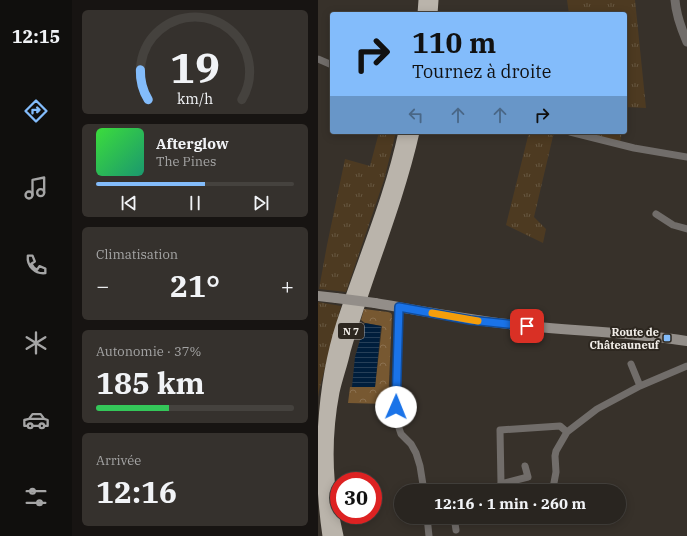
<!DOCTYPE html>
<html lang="fr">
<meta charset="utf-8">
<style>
:root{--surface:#292520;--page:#35312d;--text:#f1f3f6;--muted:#a5a5a5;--line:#45423e;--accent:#83bcfb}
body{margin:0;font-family:"IBM Plex Serif",serif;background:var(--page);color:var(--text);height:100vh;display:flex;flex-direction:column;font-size:15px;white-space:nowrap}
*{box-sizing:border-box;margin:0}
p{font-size:13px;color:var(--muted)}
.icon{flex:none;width:22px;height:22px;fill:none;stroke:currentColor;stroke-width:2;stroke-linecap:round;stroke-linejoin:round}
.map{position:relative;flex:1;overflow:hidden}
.details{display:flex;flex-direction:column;gap:10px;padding:10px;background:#171412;width:246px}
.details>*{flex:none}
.guide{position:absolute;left:12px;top:12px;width:297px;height:122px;border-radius:4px;box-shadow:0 2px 10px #0003,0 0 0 1px var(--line);background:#83bcfb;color:#111;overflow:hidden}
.speed{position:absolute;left:12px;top:472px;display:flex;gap:8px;font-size:20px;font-weight:700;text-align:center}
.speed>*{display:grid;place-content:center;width:52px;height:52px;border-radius:50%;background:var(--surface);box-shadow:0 2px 10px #0003,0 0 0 1px var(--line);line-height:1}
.speed .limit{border:6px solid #d22;background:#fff;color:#111}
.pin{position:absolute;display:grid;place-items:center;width:34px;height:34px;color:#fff;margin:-17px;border-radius:8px;box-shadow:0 2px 6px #0006}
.me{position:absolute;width:44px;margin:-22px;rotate:1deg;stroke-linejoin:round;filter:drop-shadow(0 0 3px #0008)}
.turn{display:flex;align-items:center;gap:14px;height:84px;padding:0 16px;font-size:18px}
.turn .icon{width:52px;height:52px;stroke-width:2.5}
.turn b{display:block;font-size:28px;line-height:34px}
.lanes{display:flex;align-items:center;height:38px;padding:0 16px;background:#0003;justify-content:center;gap:20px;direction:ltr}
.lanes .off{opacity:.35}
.big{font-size:30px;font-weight:800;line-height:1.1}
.details .tile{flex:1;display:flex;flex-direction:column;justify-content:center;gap:6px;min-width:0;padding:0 14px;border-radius:6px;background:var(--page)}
.details .dial{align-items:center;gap:0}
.dial svg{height:104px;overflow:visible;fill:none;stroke:var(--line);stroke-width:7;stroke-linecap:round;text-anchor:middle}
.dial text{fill:var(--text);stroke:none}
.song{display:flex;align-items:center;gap:12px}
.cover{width:48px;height:48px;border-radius:6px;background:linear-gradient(135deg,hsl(120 70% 55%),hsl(160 70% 35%))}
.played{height:4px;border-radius:2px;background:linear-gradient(90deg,var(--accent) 55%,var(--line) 55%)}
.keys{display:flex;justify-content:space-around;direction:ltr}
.heat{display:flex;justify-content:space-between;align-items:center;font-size:22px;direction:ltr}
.charge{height:6px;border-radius:3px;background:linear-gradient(90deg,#34c759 37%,var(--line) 0)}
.trip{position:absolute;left:76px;top:484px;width:232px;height:40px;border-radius:20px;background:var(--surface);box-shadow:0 2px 10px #0003,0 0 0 1px var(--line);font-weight:800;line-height:40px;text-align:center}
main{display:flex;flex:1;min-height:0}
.dock{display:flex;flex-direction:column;width:72px;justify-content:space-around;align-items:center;background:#100f0d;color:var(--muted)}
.dock .icon{width:28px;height:28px}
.dock .active{color:var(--accent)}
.dock b{font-size:18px;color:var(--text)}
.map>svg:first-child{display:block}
.grass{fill:url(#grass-tufts)}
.forest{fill:url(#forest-crowns)}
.water{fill:url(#water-rules)}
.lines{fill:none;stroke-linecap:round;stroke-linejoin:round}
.minor{stroke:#716d6a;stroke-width:7}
.tertiary{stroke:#716d6a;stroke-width:9}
.secondary{stroke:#938e89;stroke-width:10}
.trunk{stroke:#bab4ab;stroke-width:11}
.secondary-bridge{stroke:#938e89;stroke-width:10}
.route-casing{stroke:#114b97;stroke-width:10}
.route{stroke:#1a73e8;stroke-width:7}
.slow{stroke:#f59e0b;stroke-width:7}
.poi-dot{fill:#83bcfb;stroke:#2d2720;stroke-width:1.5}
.labels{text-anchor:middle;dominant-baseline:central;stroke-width:4;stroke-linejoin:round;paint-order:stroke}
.shield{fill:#2d2720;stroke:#b7b2ad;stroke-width:1}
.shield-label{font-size:10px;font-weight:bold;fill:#f2eee9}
.poi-label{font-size:11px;font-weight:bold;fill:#f2eee9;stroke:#2d2720;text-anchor:end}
</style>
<main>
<nav class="dock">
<b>12:15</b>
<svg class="icon active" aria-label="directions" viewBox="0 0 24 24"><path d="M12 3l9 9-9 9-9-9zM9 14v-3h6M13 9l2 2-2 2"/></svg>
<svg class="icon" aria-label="music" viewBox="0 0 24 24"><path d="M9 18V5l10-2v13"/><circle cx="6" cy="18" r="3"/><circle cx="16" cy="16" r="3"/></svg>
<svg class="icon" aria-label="phone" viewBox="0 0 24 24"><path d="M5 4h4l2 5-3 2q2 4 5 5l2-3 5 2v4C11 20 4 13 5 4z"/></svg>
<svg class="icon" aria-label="climate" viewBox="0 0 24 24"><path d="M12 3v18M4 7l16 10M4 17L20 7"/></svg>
<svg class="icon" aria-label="car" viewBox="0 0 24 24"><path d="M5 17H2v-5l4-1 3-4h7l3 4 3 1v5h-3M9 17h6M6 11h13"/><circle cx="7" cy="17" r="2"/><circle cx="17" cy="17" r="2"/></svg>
<svg class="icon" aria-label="filters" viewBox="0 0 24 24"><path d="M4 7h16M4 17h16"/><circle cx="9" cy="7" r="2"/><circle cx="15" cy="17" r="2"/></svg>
</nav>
<section class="details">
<div class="tile dial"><svg viewBox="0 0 100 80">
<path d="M14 69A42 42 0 1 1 86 69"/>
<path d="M14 69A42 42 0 0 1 8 46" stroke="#83bcfb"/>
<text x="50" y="56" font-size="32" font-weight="700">19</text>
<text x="50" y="72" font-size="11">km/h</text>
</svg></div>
<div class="tile">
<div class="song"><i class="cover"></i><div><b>Afterglow</b><p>The Pines</p></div></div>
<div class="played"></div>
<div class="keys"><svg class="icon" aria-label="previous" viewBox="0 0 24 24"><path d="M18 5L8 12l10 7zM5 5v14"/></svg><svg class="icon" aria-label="pause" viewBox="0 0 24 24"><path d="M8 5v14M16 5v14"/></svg><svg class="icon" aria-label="next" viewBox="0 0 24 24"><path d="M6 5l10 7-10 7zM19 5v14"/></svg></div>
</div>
<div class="tile"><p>Climatisation</p>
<div class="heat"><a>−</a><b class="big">21°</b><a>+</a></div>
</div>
<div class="tile"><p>Autonomie · 37%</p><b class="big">185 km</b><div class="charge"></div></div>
<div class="tile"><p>Arrivée</p><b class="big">12:16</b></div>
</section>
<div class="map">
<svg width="369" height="536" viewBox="0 0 369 536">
<defs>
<pattern id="grass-tufts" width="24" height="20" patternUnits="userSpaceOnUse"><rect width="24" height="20" fill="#4d3a21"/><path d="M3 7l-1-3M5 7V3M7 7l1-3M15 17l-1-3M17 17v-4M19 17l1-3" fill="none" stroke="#675741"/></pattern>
<pattern id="forest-crowns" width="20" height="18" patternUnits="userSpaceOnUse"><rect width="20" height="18" fill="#775831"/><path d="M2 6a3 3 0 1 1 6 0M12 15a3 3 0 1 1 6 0" fill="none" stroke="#8b704f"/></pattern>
<pattern id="water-rules" width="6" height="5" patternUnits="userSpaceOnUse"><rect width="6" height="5" fill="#001e3c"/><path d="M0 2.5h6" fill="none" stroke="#263f58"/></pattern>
</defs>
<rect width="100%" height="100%" fill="#37312a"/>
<!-- grass -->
<path class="grass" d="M249 0H317L328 108 307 107V109V14H251Z
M61 132H78L66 180 28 292 1 289 9 245 27 159 52 166Z
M211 132H236L216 217 228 229 225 243 188 225Z
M264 132H304L302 142Z
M0 302 23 306 1 391 0 397Z"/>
<!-- forest -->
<path class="forest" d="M46 309 70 312 73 313 74 315 70 404 30 403 32 387H57L64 326 47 323 43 320Z"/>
<!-- water -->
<path class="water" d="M47 323 63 326 57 387H34L37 357Z"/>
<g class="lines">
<!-- minor -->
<path class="minor" d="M0 59 14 65
M252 132 316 148 369 157
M338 214 355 225 369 229
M81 307 78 407 81 428 83 434 93 444 98 453 102 466 106 491
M313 364 322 386
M183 484 210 477 207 466
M179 488 183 484 182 430 242 426 249 432
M154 491 179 488 181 491
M232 491 235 488 238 472 237 456 238 451 249 432 279 409 322 386 369 366
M109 517 111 536
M136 517 138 530"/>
<!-- tertiary -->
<path class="tertiary" d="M357 0C358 15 363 28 369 42"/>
<!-- secondary -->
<path class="secondary" d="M0 296 18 298
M57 303C104 311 151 320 198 325 255 331 313 332 369 341"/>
<!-- trunk -->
<path class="trunk" d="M105 14 106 0
M114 14 115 0
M10 536C0 469 3 388 24 323 45 259 72 198 86 132
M20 536C9 490 7 439 16 392 19 378 24 365 27 351 48 277 79 207 96 132"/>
<!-- secondary-bridge -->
<path class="secondary-bridge" d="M18 298 57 303"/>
</g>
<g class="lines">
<!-- route casing -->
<g class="route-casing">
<path id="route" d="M78 407 81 307 152 320 209 326"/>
</g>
<!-- route -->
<use href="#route" class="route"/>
<!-- slow -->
<path class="slow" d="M114 313 160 321"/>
</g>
<!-- markers -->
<rect class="poi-dot" x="345" y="334" width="8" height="8" rx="2"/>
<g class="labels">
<!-- shield labels -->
<rect class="shield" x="20" y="323" width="26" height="16" rx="3"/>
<g class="shield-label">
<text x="33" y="331">N 7</text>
</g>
<!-- poi labels -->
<g class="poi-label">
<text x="341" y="332">Route de<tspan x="341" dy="13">Châteauneuf</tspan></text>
</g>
</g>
</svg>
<div class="speed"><div class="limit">30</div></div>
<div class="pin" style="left:209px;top:326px;background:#d93025"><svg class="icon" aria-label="arrive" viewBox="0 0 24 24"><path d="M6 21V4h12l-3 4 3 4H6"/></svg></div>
<svg class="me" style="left:78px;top:407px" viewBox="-20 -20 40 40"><circle r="19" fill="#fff"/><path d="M0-13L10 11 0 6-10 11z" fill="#1a73e8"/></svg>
<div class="trip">12:16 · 1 min · 260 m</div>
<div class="guide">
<div class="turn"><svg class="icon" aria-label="right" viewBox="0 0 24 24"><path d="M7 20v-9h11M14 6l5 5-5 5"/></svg><div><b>110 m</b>Tournez à droite</div></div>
<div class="lanes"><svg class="icon off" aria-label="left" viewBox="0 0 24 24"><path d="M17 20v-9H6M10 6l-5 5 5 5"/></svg><svg class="icon off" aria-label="ahead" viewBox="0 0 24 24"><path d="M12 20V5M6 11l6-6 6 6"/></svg><svg class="icon off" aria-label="ahead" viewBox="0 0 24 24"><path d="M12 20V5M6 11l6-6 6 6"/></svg><svg class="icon" aria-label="right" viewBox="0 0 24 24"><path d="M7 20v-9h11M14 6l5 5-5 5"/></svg></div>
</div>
</div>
</main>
